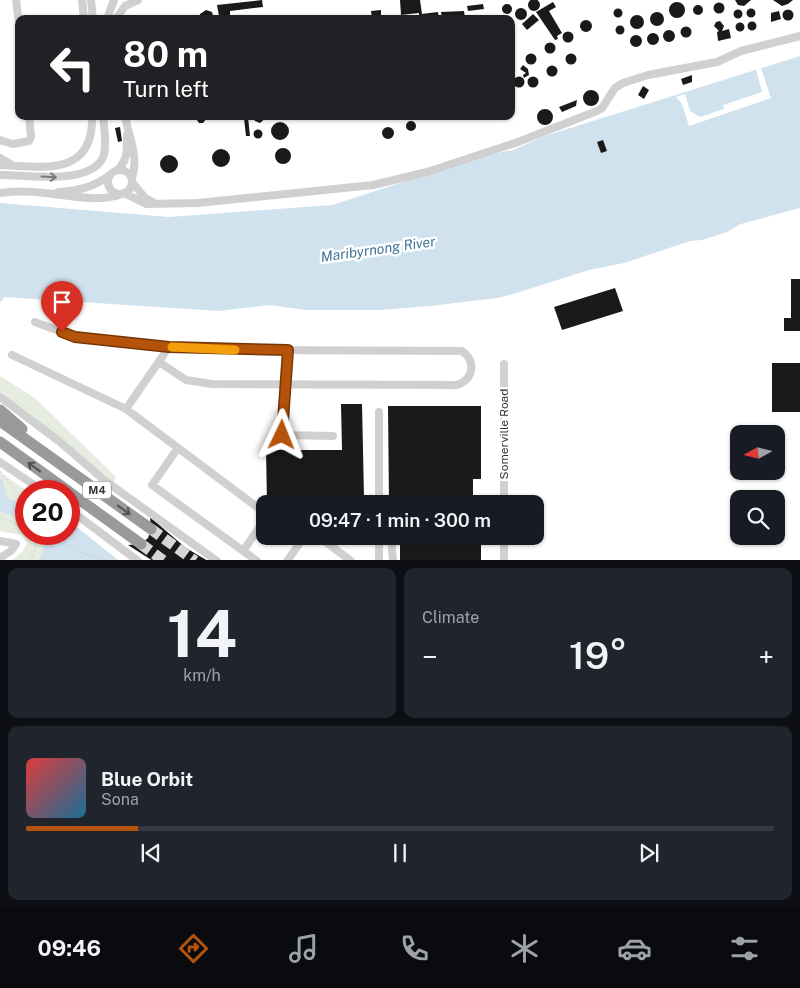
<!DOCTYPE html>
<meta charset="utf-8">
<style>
:root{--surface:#171b24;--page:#20242c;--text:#f1f3f6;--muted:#9ea1a6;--line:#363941;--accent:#b45309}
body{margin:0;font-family:"Public Sans",sans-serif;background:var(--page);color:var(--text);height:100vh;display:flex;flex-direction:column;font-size:19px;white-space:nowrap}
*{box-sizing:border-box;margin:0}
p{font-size:16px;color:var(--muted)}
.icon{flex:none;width:28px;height:28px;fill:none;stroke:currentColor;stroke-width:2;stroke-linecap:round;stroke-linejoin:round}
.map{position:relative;height:560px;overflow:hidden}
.sheet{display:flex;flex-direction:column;gap:8px;padding:8px;background:#0d0f14;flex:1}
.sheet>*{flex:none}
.banner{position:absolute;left:15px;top:15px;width:500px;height:105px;border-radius:10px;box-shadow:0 1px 4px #0004;background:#202124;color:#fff;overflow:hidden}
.needle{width:32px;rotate:262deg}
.buttons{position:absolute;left:730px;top:425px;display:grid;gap:10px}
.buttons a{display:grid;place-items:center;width:55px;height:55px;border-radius:10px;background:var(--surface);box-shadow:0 1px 4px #0004;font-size:25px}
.speed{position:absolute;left:15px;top:480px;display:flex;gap:10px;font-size:25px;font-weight:700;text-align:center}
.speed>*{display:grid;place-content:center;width:65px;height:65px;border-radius:50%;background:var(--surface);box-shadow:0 1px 4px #0004;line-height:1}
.speed .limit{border:8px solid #d22;background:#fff;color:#111}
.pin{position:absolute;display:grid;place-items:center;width:42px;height:42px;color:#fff;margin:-51px -21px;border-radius:50% 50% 50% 0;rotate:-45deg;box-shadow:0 0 5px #0007}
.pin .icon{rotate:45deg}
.me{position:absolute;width:55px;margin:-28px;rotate:2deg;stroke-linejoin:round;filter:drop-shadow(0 0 4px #0008)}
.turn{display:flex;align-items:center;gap:18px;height:105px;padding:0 25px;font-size:22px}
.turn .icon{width:65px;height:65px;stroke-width:2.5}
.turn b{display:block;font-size:35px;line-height:42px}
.big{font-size:38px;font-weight:600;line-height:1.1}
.sheet .widget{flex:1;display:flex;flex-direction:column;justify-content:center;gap:8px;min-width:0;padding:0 18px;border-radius:10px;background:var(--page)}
.sheet .dial{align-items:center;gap:0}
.dial b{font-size:65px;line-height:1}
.song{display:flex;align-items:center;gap:15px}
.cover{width:60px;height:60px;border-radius:8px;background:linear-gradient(135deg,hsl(0 70% 55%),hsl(200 70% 35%))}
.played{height:5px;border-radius:2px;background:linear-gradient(90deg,var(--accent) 15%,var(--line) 15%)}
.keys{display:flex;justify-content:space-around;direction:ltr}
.heat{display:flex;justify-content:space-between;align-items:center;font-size:28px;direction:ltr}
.sheet .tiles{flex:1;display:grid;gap:8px;grid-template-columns:1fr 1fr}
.widget:last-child{grid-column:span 2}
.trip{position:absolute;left:256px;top:495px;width:288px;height:50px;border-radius:10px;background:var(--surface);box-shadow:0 1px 4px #0004;font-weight:600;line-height:50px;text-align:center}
.dock{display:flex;height:80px;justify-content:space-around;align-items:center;background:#090b0e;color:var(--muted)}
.dock .icon{width:35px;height:35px}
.dock .selected{color:var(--accent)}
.dock b{font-size:22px;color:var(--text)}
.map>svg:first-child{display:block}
.green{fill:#e6ecdf}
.water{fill:#cfe2ee}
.pier{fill:#fff}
.building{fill:#1a1a1a}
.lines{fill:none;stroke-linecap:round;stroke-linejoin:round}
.highway-tunnel{stroke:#d6d6d6;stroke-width:11;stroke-dasharray:11 5.5;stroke-linecap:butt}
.path{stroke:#cdcdcd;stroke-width:1;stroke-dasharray:2.5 2.5;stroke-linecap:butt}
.minor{stroke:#d0d0d0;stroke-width:8}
.highway{stroke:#9a9a9a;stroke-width:11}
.oneway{stroke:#7a7a7a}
.oneway2{stroke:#525252}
.route-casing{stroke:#753606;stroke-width:12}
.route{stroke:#b45309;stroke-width:9}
.slow{stroke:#f59e0b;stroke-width:9}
.labels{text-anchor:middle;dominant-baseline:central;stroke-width:5;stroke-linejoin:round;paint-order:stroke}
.shield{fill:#fff;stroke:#707070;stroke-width:1}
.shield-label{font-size:11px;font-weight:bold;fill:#333}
.street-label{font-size:12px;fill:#333;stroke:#fff}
.water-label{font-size:14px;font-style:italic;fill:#3f7597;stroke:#fff}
</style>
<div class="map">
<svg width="800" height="561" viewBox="0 0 800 561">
<rect width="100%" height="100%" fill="#fff"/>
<!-- green -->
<path class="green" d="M0 376 35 398 116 477 113 483 0 392Z
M0 472 27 491 26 534H69V521L118 560H12L23 551 27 543 22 535 0 531Z"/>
<!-- water -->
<path class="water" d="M800 56V208L741 224 727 232 702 240 690 241 624 263 589 270 513 294 497 298 430 306 380 310H306L269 305 219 311 4 297 0 303V203L169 217 332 205 487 155 513 150 545 136Z
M2 478 8 499 17 501 26 499V519L0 512V479Z
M69 521 118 560H39C45 552 44 544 41 534H69Z"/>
<!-- pier -->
<path class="pier" d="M761 68 771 98 689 126 682 104 676 97 685 94 690 111 700 117 724 109 723 105 762 92 756 70Z"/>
<!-- building -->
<path class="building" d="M528 5a6 6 0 1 1 12 0a6 6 0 1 1-12 0Z
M262 0 263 7 230 11V15L219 16 217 5Z
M400 0H420L422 14 438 12 439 19H419V13L401 15Z
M735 0H751L744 6 738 5Z
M773 0H793L788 4 782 6Z
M553 2 556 7 549 11 562 33 557 36 558 39 555 40 536 12Z
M669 10a8 8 0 1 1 16 0a8 8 0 1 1-16 0Z
M713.5 8a5.5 5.5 0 1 1 11 0a5.5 5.5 0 1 1-11 0Z
M502 9a5 5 0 1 1 10 0a5 5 0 1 1-10 0Z
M483 4 484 9 468 11 467 6Z
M693 10a5 5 0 1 1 10 0a5 5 0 1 1-10 0Z
M515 14a6 6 0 1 1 12 0a6 6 0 1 1-12 0Z
M613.5 13a4.5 4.5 0 1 1 9 0a4.5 4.5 0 1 1-9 0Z
M746.5 13a4.5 4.5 0 1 1 9 0a4.5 4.5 0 1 1-9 0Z
M782.5 15a5.5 5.5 0 1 1 11 0a5.5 5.5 0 1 1-11 0Z
M733.5 14a4.5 4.5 0 1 1 9 0a4.5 4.5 0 1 1-9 0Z
M206 10 212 12 214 19H199L200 14Z
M381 10V18H372L371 11Z
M464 11 465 19H442L441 12Z
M779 11 781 19 771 22V13Z
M650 19a7 7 0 1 1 14 0a7 7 0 1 1-14 0Z
M533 14 539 20 527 30 522 24Z
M630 22a7 7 0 1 1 14 0a7 7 0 1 1-14 0Z
M580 26a6 6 0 1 1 12 0a6 6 0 1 1-12 0Z
M720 21 724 26 722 31 729 29 731 38 718 41 717 32 719 31 714 26 716 22Z
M747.5 26a4.5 4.5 0 1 1 9 0a4.5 4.5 0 1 1-9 0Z
M735.5 27a4.5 4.5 0 1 1 9 0a4.5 4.5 0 1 1-9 0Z
M615.5 30a4.5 4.5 0 1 1 9 0a4.5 4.5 0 1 1-9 0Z
M680.5 32a5.5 5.5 0 1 1 11 0a5.5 5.5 0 1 1-11 0Z
M663 36a6 6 0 1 1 12 0a6 6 0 1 1-12 0Z
M562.5 37a5.5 5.5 0 1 1 11 0a5.5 5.5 0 1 1-11 0Z
M647 39a6 6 0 1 1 12 0a6 6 0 1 1-12 0Z
M630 41a6 6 0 1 1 12 0a6 6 0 1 1-12 0Z
M544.5 48a5.5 5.5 0 1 1 11 0a5.5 5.5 0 1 1-11 0Z
M565.5 59a5.5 5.5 0 1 1 11 0a5.5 5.5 0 1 1-11 0Z
M525.5 59a5.5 5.5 0 1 1 11 0a5.5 5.5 0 1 1-11 0Z
M523 65 528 69 529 75 524 78 523 75 526 73 520 69Z
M546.5 71a5.5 5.5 0 1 1 11 0a5.5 5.5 0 1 1-11 0Z
M692 75V82L683 85 681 79Z
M513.5 82a5.5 5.5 0 1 1 11 0a5.5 5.5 0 1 1-11 0Z
M527.5 82a5.5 5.5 0 1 1 11 0a5.5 5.5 0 1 1-11 0Z
M643 86 649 90 644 99 638 95Z
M583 98a8 8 0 1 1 16 0a8 8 0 1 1-16 0Z
M577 100 576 106 562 112 559 107Z
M537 117a8 8 0 1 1 16 0a8 8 0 1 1-16 0Z
M194 116H206L207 118 203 123H199Z
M252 116H268L260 123 255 121Z
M248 117 250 136H246L244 118Z
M406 126a5 5 0 1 1 10 0a5 5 0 1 1-10 0Z
M271 131a9 9 0 1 1 18 0a9 9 0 1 1-18 0Z
M382 133a6 6 0 1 1 12 0a6 6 0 1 1-12 0Z
M120 127 122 141 118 142 115 128Z
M253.5 134a4.5 4.5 0 1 1 9 0a4.5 4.5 0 1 1-9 0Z
M603 140 607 151 601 153 597 142Z
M275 156a8 8 0 1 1 16 0a8 8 0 1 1-16 0Z
M212 158a9 9 0 1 1 18 0a9 9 0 1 1-18 0Z
M160 164a9 9 0 1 1 18 0a9 9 0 1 1-18 0Z
M791 279H800V331H784V318H791Z
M615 288 623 311 562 330 554 307Z
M772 363H800V412H772Z
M341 404H362L364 497H344V504H267L266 450H342Z
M388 406H481V479H473V496H481V504H389Z
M150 517 186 548 208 561H153L128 545 141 544 148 538 151 529Z
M400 536H481V561H400Z"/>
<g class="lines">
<!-- highway-tunnel -->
<path class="highway-tunnel" d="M151 529 195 561
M141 544 164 561"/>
<!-- path -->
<path class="path" d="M770 95 777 94
M0 471 26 505
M0 518 26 526
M51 534 85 554 110 561
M29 561C36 551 37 545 33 534"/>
<!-- minor -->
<path class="minor" d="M16 0 19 23
M82 0 84 19
M91 0 93 19
M107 19 114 0
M116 19 125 6 138 0
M125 116C129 138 139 156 132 178
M0 140 13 144 29 141 31 137 29 116
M0 158 12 165
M0 165C43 167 94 177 92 116
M117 170C128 161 127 149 127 135
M108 182a12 12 0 1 1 24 0a12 12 0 1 1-24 0Z
M0 175C25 174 93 187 104 155 107 142 104 129 103 116
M132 182 145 198 153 202
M58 192C78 191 94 187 110 175
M0 193C15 191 29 191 44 193 69 195 97 203 122 194
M124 193 146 204 198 203 373 185 427 172 518 142 597 111 602 108 615 88 623 83 648 75 717 62 741 51 800 36
M35 322 75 337 169 347 225 350 462 351C476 361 474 379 457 385L212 384 186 380 159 362
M288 350 282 435 333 436
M12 355 126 409 265 513
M504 364V504
M0 397 60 442 104 480 217 561
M126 409 169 347
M178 448 152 485 257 561
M0 462 43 491
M379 504V412
M69 509 138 561
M318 536 351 561
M379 536V561
M391 536 393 561
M0 541 16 544 11 551 0 558
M243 551 265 519
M287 561 305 536
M504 561V536"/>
<!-- highway -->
<path class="highway" d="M0 410 22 429
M0 421 151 529
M0 442 68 491
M69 492 141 544"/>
</g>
<!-- one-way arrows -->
<defs><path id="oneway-shaft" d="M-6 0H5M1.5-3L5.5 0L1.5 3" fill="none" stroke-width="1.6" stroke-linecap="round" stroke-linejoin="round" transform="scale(1.25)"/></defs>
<use class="oneway" href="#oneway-shaft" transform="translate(49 177) rotate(3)"/>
<g class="oneway2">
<use href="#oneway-shaft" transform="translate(34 467) rotate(-144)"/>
<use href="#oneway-shaft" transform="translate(124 510) rotate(36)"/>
</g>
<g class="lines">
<!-- route casing -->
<g class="route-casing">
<path id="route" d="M62 332 75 337 169 347 288 350 282 435"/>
</g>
<!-- route -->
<use href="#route" class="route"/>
<!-- slow -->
<path class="slow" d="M172 347 235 350"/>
</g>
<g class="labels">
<!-- shield labels -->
<rect class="shield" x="83" y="481.5" width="28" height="17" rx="4"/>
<g class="shield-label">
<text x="97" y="490">M4</text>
</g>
<!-- street labels -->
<g class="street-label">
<text transform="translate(504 434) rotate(-90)">Somerville Road</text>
</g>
<!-- water labels -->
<g class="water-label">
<text transform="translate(378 249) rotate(-8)">Maribyrnong River</text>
</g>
</g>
</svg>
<div class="buttons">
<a><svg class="needle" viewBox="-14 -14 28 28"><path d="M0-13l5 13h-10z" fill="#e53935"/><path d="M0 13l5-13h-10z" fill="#9ea1a6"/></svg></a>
<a><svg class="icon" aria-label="search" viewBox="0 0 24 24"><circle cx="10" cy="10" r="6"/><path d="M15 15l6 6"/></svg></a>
</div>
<div class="speed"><div class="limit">20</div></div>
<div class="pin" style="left:62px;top:332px;background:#d93025"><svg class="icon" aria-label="arrive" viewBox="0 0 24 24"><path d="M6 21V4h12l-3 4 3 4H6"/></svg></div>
<svg class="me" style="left:282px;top:435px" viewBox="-20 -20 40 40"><path d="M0-17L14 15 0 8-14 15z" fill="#b45309" stroke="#fff" stroke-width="4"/></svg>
<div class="trip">09:47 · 1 min · 300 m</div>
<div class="banner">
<div class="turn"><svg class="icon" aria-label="left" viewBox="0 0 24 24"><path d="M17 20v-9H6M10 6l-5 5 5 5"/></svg><div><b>80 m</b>Turn left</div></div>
</div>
</div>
<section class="sheet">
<div class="tiles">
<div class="widget dial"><b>14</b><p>km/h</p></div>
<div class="widget"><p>Climate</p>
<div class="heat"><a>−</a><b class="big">19°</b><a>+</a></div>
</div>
<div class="widget">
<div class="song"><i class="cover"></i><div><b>Blue Orbit</b><p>Sona</p></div></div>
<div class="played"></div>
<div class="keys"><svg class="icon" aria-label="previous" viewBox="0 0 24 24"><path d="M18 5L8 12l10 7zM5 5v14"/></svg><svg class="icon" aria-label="pause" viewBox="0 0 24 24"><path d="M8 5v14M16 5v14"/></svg><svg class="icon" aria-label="next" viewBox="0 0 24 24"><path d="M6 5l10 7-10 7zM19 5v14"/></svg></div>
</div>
</div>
</section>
<nav class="dock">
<b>09:46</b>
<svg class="icon selected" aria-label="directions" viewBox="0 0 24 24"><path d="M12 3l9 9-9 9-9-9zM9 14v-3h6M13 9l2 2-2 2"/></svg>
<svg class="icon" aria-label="music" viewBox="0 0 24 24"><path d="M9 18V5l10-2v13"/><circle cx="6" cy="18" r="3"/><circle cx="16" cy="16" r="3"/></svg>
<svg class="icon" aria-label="phone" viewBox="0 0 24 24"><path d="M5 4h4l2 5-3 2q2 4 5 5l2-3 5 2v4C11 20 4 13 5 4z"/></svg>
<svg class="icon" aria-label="climate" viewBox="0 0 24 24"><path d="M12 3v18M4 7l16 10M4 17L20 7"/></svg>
<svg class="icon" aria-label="car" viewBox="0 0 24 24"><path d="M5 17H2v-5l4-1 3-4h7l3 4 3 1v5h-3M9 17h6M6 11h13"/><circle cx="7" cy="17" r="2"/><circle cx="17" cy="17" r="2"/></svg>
<svg class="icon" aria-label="filters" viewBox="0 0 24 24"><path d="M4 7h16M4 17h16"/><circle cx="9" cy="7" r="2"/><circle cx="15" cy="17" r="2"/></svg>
</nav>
